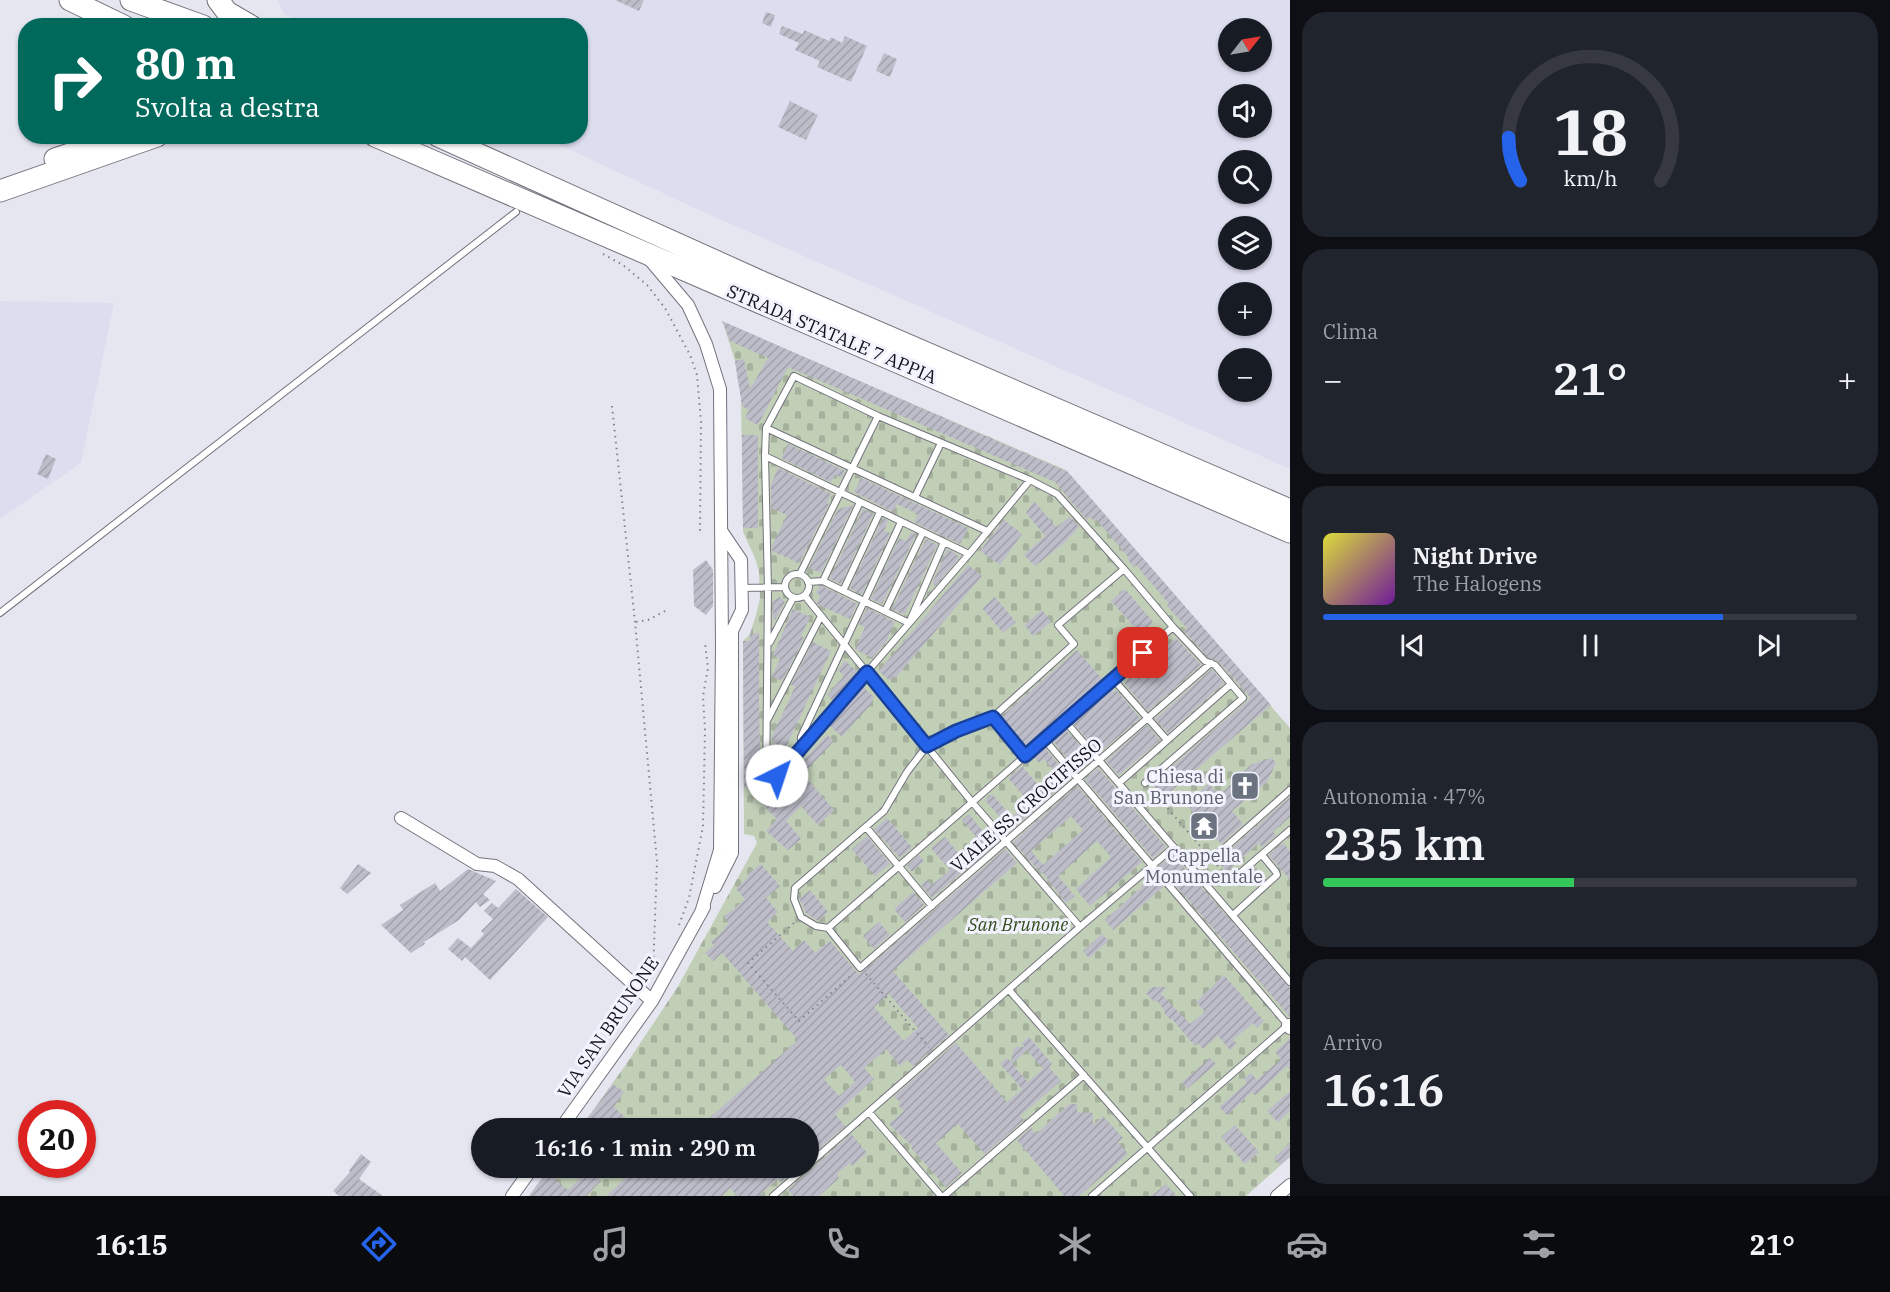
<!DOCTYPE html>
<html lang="it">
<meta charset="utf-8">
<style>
:root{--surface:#171b24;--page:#20242c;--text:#f1f3f6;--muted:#9ea1a6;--line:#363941;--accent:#2563eb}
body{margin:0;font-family:"IBM Plex Serif",serif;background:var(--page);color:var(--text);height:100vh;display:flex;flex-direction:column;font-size:22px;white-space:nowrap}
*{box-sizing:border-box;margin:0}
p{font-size:20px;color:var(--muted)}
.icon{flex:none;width:33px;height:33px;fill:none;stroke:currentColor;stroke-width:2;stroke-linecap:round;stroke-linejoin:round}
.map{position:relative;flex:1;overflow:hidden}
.side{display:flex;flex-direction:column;gap:12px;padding:12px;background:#0d0f14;width:600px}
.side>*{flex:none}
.banner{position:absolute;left:18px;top:18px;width:570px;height:126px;border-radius:24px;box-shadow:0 2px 4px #0004;background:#00695c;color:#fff;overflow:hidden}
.needle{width:39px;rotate:59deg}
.controls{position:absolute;left:1218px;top:18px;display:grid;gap:12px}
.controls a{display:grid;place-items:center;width:54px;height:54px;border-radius:50%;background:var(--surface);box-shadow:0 2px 4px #0004;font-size:30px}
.speed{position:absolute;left:18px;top:1100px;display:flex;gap:12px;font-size:30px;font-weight:700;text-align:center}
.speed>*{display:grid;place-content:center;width:78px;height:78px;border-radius:50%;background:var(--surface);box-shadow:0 2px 4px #0004;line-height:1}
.speed .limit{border:9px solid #d22;background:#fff;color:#111}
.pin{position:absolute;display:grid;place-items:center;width:51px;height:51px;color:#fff;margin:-26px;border-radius:12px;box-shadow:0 3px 9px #0006}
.me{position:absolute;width:66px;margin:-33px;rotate:41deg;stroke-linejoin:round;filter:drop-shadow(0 0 4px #0008)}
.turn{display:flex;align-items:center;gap:21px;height:126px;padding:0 18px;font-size:27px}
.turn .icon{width:78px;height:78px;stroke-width:2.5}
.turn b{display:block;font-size:42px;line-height:51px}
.big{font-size:45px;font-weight:600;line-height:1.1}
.side .widget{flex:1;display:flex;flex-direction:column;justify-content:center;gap:9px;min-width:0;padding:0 21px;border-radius:24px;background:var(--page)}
.side .dial{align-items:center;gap:0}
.dial svg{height:156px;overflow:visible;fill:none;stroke:var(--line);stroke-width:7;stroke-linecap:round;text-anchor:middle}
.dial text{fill:var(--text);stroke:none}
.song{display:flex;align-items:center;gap:18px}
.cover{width:72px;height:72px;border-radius:9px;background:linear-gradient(135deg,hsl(60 70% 55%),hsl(280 70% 35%))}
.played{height:6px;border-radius:3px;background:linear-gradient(90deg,var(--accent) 75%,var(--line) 75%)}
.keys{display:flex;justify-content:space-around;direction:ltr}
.heat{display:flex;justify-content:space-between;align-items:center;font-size:33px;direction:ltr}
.charge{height:9px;border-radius:4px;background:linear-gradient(90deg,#34c759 47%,var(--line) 0)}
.trip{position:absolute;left:471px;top:1118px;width:348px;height:60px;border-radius:30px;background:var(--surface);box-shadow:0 2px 4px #0004;font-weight:600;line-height:60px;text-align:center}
.tabs{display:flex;height:96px;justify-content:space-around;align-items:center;background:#090b0e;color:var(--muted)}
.tabs .icon{width:42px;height:42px}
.tabs .active{color:var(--accent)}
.tabs b{font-size:27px;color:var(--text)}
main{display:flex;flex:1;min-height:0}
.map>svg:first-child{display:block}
.built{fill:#ddddf0;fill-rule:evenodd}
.cemetery{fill:url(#cemetery-stones)}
.building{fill:url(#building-hatch);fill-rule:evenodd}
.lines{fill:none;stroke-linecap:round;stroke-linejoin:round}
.lane-casing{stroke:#73737e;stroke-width:8}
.street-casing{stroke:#73737e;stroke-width:14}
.highway-casing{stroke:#73737e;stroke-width:23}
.path{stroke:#83838b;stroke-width:2;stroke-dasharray:1.5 4.5;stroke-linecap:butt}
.lane{stroke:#fff;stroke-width:6}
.street{stroke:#fff;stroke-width:12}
.highway{stroke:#fff;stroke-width:21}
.route-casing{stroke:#184099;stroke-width:15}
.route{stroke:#2563eb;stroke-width:10}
.labels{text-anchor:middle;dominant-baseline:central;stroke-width:6;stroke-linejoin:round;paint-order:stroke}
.street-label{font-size:18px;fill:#121216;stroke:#f3f3ff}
.worship-label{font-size:18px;fill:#5b616d;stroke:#f3f3ff;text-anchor:end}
.park-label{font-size:18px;font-style:italic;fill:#324e1c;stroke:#f3f3ff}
</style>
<main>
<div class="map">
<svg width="1290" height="1196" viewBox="0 0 1290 1196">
<defs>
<pattern id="cemetery-stones" width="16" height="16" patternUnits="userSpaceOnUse" patternTransform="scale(1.5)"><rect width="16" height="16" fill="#c1cfb7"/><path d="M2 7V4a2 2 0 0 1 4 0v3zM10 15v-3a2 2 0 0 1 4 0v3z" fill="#a5b19d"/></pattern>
<pattern id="building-hatch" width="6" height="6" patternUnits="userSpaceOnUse" patternTransform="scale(1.5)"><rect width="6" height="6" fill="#bdbdc9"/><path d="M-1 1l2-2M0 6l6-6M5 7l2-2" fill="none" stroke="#a1a1ac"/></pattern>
</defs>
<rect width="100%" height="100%" fill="#e6e6f1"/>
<!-- built -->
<path class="built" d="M277 0H1290V469L701 211 543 137 580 136V26L308 25 284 14ZM1228 28H1262V62H1228ZM1228 94H1262V128H1228ZM1228 160H1262V194H1228ZM1228 226H1262V260H1228ZM1228 292H1262V326H1228ZM1228 358H1262V392H1228Z
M0 301 114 303 81 463 0 519Z"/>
<!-- cemetery -->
<path class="cemetery" d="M725 323 1066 470 1290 728V1157L1246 1196H529L550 1167H808V1128H580L625 1066 677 988 757 843 754 836 744 834 743 641 750 634 756 615 760 598 759 572 755 558 743 532 741 398 735 361 724 326Z"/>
<!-- building -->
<path class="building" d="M615 0H644L639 11Z
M766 12 775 15 771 27 762 23Z
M782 26 803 34 804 30 829 41 831 37 842 43 845 36 867 46 851 82 817 67 820 61 795 50 799 43 779 34Z
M884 53 897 59 890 77 876 71Z
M790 101 818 115 806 140 778 127Z
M722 321 1068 472 1271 705 1163 798 1152 784 1251 698 1219 662 1208 657 1184 631 1187 628 1167 606 1169 604 1136 565 1134 567 1128 560 1129 558 1096 519 1094 521 1090 517 1087 520 1055 482 788 367 758 425 745 418 749 410 742 406 735 361 744 359 750 389 768 358 730 341Z
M742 435H758V528H743Z
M788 444 845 471 842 478 835 475 831 482 783 459 782 457Z
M46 454 56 459 48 479 37 474Z
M778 468 831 494 827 503 829 504 799 563 772 551V546L787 515 771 508V484Z
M861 478 968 528 960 544 914 522 918 514 897 504 893 512 854 492Z
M1034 501 1056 527 1070 517 1079 527 1063 544 1035 566 1024 555 1045 536 1026 513Z
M853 505 821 573 809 568 838 509Z
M863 509 873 514 841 584 830 579Z
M883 518 888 521 884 531 890 533 862 594 850 588Z
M1004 520 1022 534 1000 565 980 551Z
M911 532 916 534 882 604 871 599 899 538 906 541Z
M926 539 937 545 905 614 900 613 892 609Z
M947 549 955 553 959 558 935 586 932 584Z
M706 560 713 570V606L706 615 694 606 693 570Z
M968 565 982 576 928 640 895 678 893 676 890 681 879 671Z
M822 586 857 604 850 619 819 605 817 603 820 595 816 593 819 587Z
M1125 589 1153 622 1140 633 1111 601Z
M780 597 785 602 775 620 773 618V601Z
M995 597 1016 622 1003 633 982 608Z
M867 608 895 622 886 642 872 658 855 649 865 627 859 624Z
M793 609 810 617 801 636 804 638 782 681 772 676 780 659 773 655Z
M1042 610 1051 622 1033 636 1024 625Z
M759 633V704L761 803 744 786 743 641H750V634Z
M1176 638 1201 665 1148 711 1124 683Z
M813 642 831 651 785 749 772 742V736L795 687 791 685Z
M1077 650 1104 681 1026 748 1000 718Z
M845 661 856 670V677L834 702 827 695 844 676 838 670Z
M1212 669 1224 683 1168 733 1155 719Z
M862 686 874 697 871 702 872 703 842 737 829 725Z
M1111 688 1114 692 1116 690 1140 718 1099 753 1072 722Z
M1147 725 1160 740 1119 775 1106 761Z
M1065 729 1092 760 1078 771 1052 740Z
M827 735 834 741 803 774 834 810 818 825 801 806 786 821 801 839 788 850 766 831 777 819 762 804Z
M1044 747 1070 778 1011 830 985 800 992 794 1012 817 1029 802 1008 778 1022 766 1042 790 1059 776 1044 759 1039 763 1033 756Z
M1272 758 1276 763 1267 782 1232 811 1243 824 1221 844 1186 804 1209 784 1216 792 1225 790 1252 764Z
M1098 768 1166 847 1153 858 1085 779Z
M1077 786 1142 862 1090 906 1076 889 1111 857 1097 841 1058 876 1075 896 1066 903 1043 873 1042 874 1013 842ZM1071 816 1083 830 1043 865 1031 851Z
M1290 797V817L1273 832 1276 835 1262 847 1259 843 1227 872 1217 861Z
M969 814 994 845 932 898 921 885 927 880 932 885 950 870 931 848 945 837 963 859 982 844 962 820Z
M887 818 912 847 900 858 874 829Z
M867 836 890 864 875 876 852 849Z
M1283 843 1290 851V880L1269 855Z
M1005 849 1017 863 893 971 949 1035 913 1066 907 1060 900 1066 886 1049 864 1068 874 1079 835 1114 845 1126 808 1158V1128H698L798 1040 722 953 713 961 705 953 714 945 711 942 725 929 724 928 729 923 724 917 745 899 736 889 749 876 748 874 761 864 780 886 766 898 778 912 767 922 793 951 804 940 815 953 830 941 859 975ZM889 994 918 1028 904 1041 874 1007ZM841 1065 855 1082 839 1096 824 1079Z
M919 855 924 861 912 872 907 866Z
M1173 855 1290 988V1017L1159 866Z
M358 864 371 873 347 894 340 888Z
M468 869 496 881 483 894 490 900 480 907 476 902 459 920 424 942 425 944 411 953 381 925 403 910 400 905 435 883 440 891Z
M1154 876 1163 887 1113 930 1105 920Z
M516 889 548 917 490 980 465 957 462 961 448 949 458 938 471 948 484 934 481 931 493 919 484 911 492 903 498 908Z
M810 890 828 912 818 921 805 912 803 905 799 899Z
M913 892 924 905 905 922 894 909Z
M879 922 890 935 874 949 863 936Z
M1102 934 1108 941 1089 958 1083 951Z
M1224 975 1264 1021 1257 1028 1253 1023 1233 1040 1237 1044 1230 1050 1218 1036 1203 1049 1198 1043 1195 1046 1172 1019 1171 1020 1164 1013 1165 1011 1157 1001H1153L1146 993 1152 987H1167L1161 993 1162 995 1190 1024 1205 1012 1196 1002Z
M1029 1037 1052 1064 1049 1067 1061 1081 1020 1116 1024 1120 985 1154 958 1124 936 1143 962 1173 946 1187 911 1148 912 1146 889 1124 904 1111 898 1105 901 1103 894 1096 956 1043 1007 1102 1022 1089 1000 1064 1007 1058 1011 1062 1013 1050 1016 1047H1025L1021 1044ZM1027 1050 1043 1069 1028 1082 1012 1064Z
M1290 1038V1069L1287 1066 1257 1094 1254 1095 1252 1092 1227 1115 1219 1107 1247 1083 1244 1079 1251 1073 1257 1080 1281 1059 1275 1052Z
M1210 1058 1216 1064 1187 1089 1182 1082Z
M613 1084 624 1092 614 1107 631 1123 625 1128H580Z
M1290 1091V1111L1278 1122 1267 1111Z
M1069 1104H1077V1112L1093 1113V1125L1103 1116 1123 1138 1118 1142 1128 1154 1079 1196H1064L1017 1140 1031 1128 1036 1134Z
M1235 1125 1259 1152 1245 1164 1221 1137Z
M851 1134 867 1153 852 1166 850 1163 837 1174 839 1178 819 1196H793L788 1190Z
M1290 1143V1157L1280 1165 1274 1158Z
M361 1154 371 1162 359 1179 383 1196H339L333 1191 350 1172 349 1171Z
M550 1167H562L554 1178 568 1190 590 1169 601 1181 586 1196H529Z
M638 1167H786L791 1173 781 1182 778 1179 759 1196H737L730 1188 722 1196H606Z
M1166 1184 1177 1196H1152L1161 1188Z"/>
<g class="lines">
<!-- lane casing -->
<g class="lane-casing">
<path id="lane" d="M766 428 987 531
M765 456 969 554
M915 497 941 443
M1124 569 1173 627 828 928 816 926 801 917 794 899 795 888 884 811 907 772 927 746 956 731 993 717 1074 644 1058 625Z
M785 586a12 12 0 1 1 24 0a12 12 0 1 1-24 0Z
M800 574 878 416
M823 581 860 502
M808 582 823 581 909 623 944 542
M742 588 784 587
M843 591 880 512
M805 596 972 802 1080 927
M885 611 923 532
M0 613 516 212
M770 642 793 598
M1113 679 1167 740
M993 717 1025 756
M768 719 821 616
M1065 721 1290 982
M1044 739 1288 1025
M801 749V737L901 522
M1119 783 1231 684
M1145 783 1243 698 1215 665 1205 661 1173 627
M766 789 768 589 765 456 766 428 794 376 878 416 1030 480 1057 494 1124 569
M766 789 969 554 1030 480
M866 827 932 906
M1212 859 1290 790
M1231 881 1290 830
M1233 915 1277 875 1276 872 1262 855
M828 928 860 968 1211 663
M1009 990 1190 1196
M869 1112 941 1196
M808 1165 1080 927 1174 847
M773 1196 806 1167
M944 1196 1084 1075
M1092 1196 1288 1025"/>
</g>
<!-- street casing -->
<g class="street-casing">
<path id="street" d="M650 260 688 305 706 344 720 389 722 645 720 850 701 913
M401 818 477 864 495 866 518 879 652 1001
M715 887 732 853V631L742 610 741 560 722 532
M1288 1025 1290 1028
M561 1128 652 1001 704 907
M512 1196 533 1167
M1277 1196 1290 1185"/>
</g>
<!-- highway casing -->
<g class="highway-casing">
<path id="highway" d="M70 0 124 26
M131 0 203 26
M218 0 227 12 251 26
M375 136 1290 532
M438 136 762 282 1290 510
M55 159 73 153 96 136
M0 191 157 136"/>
</g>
<!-- path -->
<path class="path" d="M603 254 623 265 647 285 665 308 690 355 697 375 701 422 700 531
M612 406 635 622 657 862 653 974
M636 622 648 620 667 610
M1152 790 1207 854
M1217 865 1225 874
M794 923 748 963 799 1021 853 974
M679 925 689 898 703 826 705 730 703 696 708 668 705 643
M866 974 929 1047"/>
<!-- lane -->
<use href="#lane" class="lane"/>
<!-- street -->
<use href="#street" class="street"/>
<!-- highway -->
<use href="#highway" class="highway"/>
</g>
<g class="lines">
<!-- route casing -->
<g class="route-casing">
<path id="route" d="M777 776 867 672 927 746 956 731 993 717 1025 756 1143 653"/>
</g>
<!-- route -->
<use href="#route" class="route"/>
</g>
<!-- icons -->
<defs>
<g id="church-square" transform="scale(1.5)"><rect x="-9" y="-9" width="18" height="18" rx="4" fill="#6b7280" stroke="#f3f3ff"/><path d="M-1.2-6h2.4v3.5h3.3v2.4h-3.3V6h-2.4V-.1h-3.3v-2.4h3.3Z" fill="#fff"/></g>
<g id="temple-square" transform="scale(1.5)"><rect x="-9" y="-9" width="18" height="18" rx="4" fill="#6b7280" stroke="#f3f3ff"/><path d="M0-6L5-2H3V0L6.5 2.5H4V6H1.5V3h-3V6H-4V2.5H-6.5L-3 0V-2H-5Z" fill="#fff"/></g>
</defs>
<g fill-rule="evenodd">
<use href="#church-square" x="1245" y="786"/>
<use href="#temple-square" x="1204" y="826"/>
</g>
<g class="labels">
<!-- street labels -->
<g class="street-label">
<text transform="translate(832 334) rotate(23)">STRADA STATALE 7 APPIA</text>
<text transform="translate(1026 805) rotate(-41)">VIALE SS. CROCIFISSO</text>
<text transform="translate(608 1027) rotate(-56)">VIA SAN BRUNONE</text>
</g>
<!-- worship labels -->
<g class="worship-label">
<text x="1224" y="776">Chiesa di<tspan x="1224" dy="21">San Brunone</tspan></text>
<text x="1204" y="855" text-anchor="middle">Cappella<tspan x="1204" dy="21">Monumentale</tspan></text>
</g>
<!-- park labels -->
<g class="park-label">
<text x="1018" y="924">San Brunone</text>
</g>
</g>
</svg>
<div class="controls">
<a><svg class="needle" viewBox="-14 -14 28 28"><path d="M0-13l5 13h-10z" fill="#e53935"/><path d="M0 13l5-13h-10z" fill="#9ea1a6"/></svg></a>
<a><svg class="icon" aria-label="sound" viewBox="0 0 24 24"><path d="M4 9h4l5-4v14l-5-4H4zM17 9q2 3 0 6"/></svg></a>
<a><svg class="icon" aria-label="search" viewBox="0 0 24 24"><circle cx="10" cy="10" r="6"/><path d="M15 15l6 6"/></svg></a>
<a><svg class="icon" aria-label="layers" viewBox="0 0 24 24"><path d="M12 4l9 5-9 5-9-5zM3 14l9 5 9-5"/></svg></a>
<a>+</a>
<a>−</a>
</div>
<div class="speed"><div class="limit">20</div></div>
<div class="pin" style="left:1143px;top:653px;background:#d93025"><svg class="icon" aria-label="arrive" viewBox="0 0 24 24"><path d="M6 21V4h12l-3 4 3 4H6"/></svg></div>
<svg class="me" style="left:777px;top:776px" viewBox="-20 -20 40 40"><circle r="19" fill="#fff"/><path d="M0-13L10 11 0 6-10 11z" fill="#2563eb"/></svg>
<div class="trip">16:16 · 1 min · 290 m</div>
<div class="banner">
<div class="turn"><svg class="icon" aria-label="right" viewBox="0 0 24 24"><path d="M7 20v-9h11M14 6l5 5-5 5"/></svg><div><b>80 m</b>Svolta a destra</div></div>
</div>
</div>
<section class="side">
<div class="widget dial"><svg viewBox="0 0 100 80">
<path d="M14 69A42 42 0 1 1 86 69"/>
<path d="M14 69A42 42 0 0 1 8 47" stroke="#2563eb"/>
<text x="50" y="56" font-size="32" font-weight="700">18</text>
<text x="50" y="72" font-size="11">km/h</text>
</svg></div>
<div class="widget"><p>Clima</p>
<div class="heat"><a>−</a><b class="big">21°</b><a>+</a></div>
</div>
<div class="widget">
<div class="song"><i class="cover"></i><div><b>Night Drive</b><p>The Halogens</p></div></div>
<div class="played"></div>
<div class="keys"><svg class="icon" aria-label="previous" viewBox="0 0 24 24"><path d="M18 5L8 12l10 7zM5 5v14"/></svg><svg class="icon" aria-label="pause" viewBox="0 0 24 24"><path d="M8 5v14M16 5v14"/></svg><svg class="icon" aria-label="next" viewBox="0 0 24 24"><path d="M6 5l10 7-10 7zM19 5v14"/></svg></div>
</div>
<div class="widget"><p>Autonomia · 47%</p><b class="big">235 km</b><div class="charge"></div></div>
<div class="widget"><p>Arrivo</p><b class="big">16:16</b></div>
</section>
</main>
<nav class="tabs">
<b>16:15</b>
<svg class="icon active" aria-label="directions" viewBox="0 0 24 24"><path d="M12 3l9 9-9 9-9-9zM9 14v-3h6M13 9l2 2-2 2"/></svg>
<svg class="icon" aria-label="music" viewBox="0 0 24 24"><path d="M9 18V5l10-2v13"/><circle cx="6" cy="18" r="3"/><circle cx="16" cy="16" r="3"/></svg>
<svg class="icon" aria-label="phone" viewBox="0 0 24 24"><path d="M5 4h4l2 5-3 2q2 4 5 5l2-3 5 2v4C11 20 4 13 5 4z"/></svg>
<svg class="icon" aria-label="climate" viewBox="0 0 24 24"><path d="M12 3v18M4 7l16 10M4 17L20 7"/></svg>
<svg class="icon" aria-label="car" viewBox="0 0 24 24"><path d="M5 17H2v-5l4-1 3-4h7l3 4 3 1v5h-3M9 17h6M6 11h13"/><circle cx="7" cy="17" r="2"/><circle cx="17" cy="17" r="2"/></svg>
<svg class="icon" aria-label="filters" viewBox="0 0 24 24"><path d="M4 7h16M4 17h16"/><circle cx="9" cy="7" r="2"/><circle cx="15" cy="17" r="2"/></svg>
<b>21°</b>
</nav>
